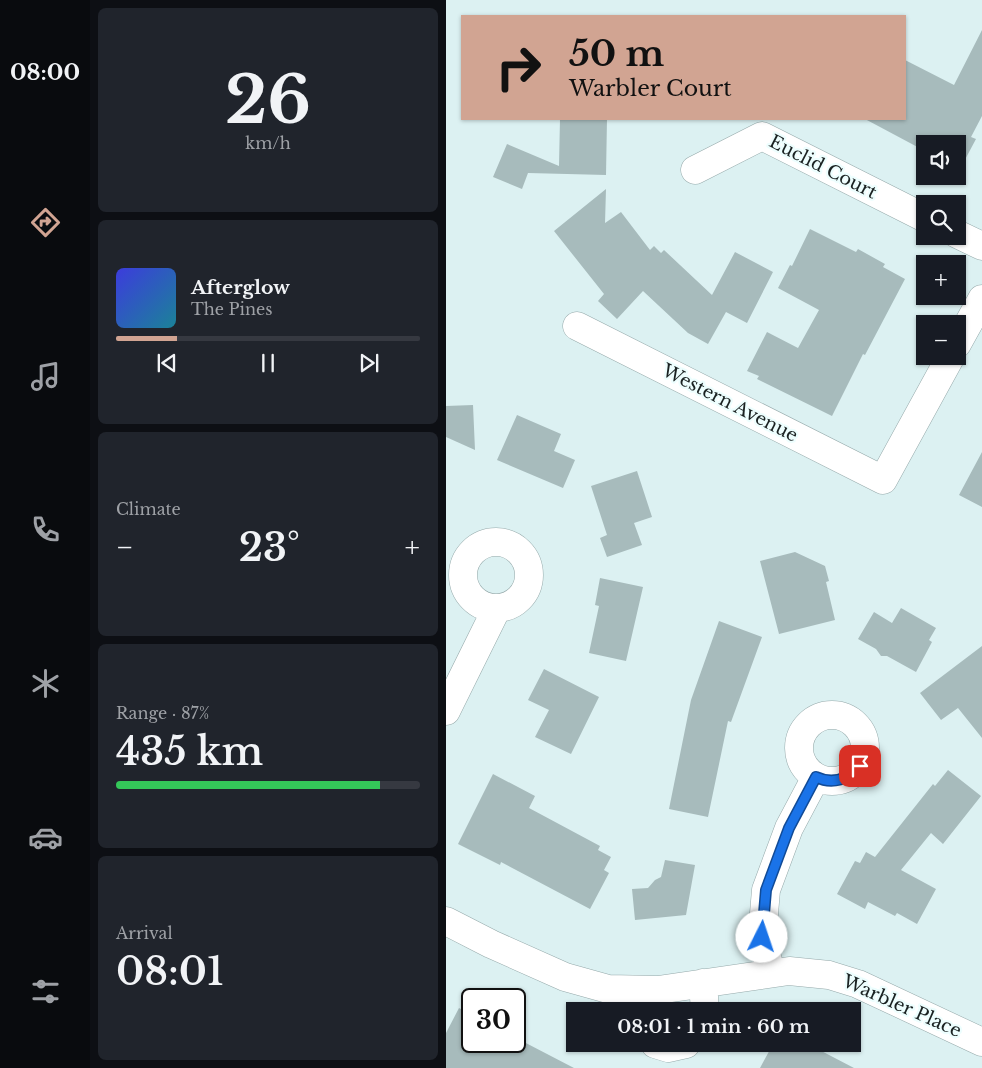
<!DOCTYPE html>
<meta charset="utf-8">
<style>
:root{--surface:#171b24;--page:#20242c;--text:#f1f3f6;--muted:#9ea1a6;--line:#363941;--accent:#d1a492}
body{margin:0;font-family:"Libre Baskerville",serif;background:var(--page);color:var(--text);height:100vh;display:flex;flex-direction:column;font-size:19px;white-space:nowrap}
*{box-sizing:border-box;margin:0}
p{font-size:16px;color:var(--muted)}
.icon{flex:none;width:28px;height:28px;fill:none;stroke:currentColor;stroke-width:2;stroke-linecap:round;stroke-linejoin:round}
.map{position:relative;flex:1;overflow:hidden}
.side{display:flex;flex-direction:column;gap:8px;padding:8px;background:#0d0f14;width:356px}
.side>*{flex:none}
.banner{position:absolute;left:15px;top:15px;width:445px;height:105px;border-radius:0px;box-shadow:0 1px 4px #0004;background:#d1a492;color:#111;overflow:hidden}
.tools{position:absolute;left:470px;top:135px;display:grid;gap:10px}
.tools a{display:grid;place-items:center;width:50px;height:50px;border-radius:0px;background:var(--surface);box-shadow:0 1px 4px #0004;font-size:25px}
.speed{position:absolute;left:15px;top:988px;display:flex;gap:10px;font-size:25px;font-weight:700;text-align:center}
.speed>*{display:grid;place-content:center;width:65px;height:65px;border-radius:50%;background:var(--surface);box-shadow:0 1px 4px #0004;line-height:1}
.speed .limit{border:2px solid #111;border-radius:8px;background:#fff;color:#111}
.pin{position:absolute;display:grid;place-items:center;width:42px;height:42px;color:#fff;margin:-21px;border-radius:10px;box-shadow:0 2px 8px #0006}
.me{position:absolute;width:55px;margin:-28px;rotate:4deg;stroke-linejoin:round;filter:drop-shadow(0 0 4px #0008)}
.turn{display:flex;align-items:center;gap:18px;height:105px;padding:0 25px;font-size:22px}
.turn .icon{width:65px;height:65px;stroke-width:2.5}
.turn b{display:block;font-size:35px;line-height:42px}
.big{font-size:38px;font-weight:600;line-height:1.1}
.side .tile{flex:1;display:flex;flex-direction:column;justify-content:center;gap:8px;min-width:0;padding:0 18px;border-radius:8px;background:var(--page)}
.side .dial{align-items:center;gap:0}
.dial b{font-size:65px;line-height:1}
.song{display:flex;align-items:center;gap:15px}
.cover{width:60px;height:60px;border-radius:8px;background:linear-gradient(135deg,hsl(240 70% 55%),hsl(190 70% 35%))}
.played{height:5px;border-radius:2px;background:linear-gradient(90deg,var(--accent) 20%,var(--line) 20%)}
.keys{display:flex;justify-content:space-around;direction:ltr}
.heat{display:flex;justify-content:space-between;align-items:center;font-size:28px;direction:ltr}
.charge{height:8px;border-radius:4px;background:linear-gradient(90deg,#34c759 87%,var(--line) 0)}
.trip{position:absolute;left:120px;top:1002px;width:295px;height:50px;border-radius:0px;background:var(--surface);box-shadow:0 1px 4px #0004;font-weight:600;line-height:50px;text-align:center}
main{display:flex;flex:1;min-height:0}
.tab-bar{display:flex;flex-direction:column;width:90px;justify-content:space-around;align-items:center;background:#090b0e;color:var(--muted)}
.tab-bar .icon{width:35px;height:35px}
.tab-bar .on{color:var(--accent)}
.tab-bar b{font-size:22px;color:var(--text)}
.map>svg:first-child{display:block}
.building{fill:#a7bbbc}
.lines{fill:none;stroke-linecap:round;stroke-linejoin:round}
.minor-casing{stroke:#95a9aa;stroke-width:29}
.minor{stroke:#fff;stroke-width:28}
.route-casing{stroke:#114b97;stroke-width:12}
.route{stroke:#1a73e8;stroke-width:9}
.labels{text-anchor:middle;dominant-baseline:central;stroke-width:4.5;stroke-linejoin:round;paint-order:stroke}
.street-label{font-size:18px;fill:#1a2222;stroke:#edfefe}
</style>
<main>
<nav class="tab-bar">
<b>08:00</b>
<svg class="icon on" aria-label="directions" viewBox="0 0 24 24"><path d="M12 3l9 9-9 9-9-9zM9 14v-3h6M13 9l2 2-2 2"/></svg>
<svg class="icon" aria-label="music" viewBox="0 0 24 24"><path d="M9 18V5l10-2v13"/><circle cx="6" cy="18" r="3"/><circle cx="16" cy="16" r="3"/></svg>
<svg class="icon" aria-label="phone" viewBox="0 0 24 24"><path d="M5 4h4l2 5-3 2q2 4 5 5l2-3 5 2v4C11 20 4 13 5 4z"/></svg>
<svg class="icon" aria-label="climate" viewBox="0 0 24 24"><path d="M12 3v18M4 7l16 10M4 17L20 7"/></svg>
<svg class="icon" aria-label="car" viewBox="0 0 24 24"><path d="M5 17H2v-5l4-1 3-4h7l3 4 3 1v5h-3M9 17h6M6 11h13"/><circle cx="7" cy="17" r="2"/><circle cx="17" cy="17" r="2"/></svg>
<svg class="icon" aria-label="filters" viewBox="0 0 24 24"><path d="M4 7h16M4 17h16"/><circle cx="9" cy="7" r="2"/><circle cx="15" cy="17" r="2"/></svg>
</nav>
<section class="side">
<div class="tile dial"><b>26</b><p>km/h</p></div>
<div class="tile">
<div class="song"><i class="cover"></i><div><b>Afterglow</b><p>The Pines</p></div></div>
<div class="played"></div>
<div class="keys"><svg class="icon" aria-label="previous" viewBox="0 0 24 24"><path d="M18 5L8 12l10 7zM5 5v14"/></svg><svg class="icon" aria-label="pause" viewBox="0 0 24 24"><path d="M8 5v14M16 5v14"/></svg><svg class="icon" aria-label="next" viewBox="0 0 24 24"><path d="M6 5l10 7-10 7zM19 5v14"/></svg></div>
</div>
<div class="tile"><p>Climate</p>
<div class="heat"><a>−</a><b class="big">23°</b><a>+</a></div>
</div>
<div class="tile"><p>Range · 87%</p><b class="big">435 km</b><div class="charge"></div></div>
<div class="tile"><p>Arrival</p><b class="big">08:01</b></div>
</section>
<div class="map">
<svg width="536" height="1068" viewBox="0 0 536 1068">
<rect width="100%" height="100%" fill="#dcf1f2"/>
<!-- building -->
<path class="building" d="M536 30V116L525 137 530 139 514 169 511 168V144H479V151L419 119H459V60L508 85Z
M114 119H161L160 175 82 173 76 189 47 177 61 144 113 166Z
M160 189 159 223 175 212 204 250 208 246 215 253 218 250 266 295 289 252 327 272 301 323 280 312 262 344 242 333 197 291 171 319 152 301 158 294 108 231Z
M364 229 410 252 412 249 439 264 437 267 459 279 419 355 417 354 386 416 311 379 313 376 301 371 321 332 352 348 373 310 332 288 344 265 346 266Z
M27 405 29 450 0 437V406Z
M71 415 115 434 108 451 129 460 117 488 51 460Z
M536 452V507L513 495Z
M191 471 206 517 188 523 196 545 161 557 154 538 161 535 145 486Z
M349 552 379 566 383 581 380 582 389 620 333 634 314 561Z
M154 578 197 587 180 661 143 653 153 606 149 605Z
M455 608 490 628 483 640 486 642 470 672 441 656H435L430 649 412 639 428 612 446 623Z
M273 621 316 637 285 722 282 721 262 817 223 809 245 700Z
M536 646V738L512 708 495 720 474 693Z
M98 669 153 697 125 754 89 737 103 710 82 700Z
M502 770 535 796 497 844 485 833 455 870 490 889 471 924 451 913 449 916 422 902 419 909 391 894 409 861 414 863 420 852 429 857 487 784 489 786Z
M47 774 89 796 83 808 154 846 152 850 165 857 158 870 163 873 144 909 55 862 54 865 12 844Z
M219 860 249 865 240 915 189 920 186 889 202 888 209 880 215 877Z
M13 1008 26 1015V1041H76L128 1068H0V1033Z
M327 1044H362L408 1068H314Z"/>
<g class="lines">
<!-- minor casing -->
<g class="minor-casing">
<path id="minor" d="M249 170 316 136 479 218
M511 234 536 246
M131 326 437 480 505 356
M511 344 536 299
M17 575a33 33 0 1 1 66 0a33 33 0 1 1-66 0Z
M0 711 51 608
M353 748a33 33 0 1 1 66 0a33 33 0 1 1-66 0Z
M0 921 45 944 119 977 162 989 212 990 343 971 383 975 412 984 536 1042
M325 973 316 937 320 890 343 828 370 777
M257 983 259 1011
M209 1044 222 1048 240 1044"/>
</g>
<!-- minor -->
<use href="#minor" class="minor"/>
</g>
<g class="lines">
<!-- route casing -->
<g class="route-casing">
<path id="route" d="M316 937 320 890 343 828 370 777C387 785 402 779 414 766"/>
</g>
<!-- route -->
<use href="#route" class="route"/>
</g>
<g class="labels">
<!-- street labels -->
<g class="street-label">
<text transform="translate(377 167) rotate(27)">Euclid Court</text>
<text transform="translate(284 403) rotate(27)">Western Avenue</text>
<text transform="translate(456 1006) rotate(24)">Warbler Place</text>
</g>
</g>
</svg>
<div class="tools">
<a><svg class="icon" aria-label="sound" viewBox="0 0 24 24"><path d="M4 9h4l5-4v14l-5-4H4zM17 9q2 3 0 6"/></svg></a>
<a><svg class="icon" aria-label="search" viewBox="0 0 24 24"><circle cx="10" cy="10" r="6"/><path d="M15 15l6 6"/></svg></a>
<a>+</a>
<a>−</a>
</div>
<div class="speed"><div class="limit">30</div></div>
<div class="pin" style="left:414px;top:766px;background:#d93025"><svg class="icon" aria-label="arrive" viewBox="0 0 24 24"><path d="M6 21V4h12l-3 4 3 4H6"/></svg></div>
<svg class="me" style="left:316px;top:937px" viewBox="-20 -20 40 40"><circle r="19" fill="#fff"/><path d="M0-13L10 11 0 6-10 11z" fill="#1a73e8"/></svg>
<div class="trip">08:01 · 1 min · 60 m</div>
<div class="banner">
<div class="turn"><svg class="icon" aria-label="right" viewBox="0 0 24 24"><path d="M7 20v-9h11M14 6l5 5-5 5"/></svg><div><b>50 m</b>Warbler Court</div></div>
</div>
</div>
</main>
